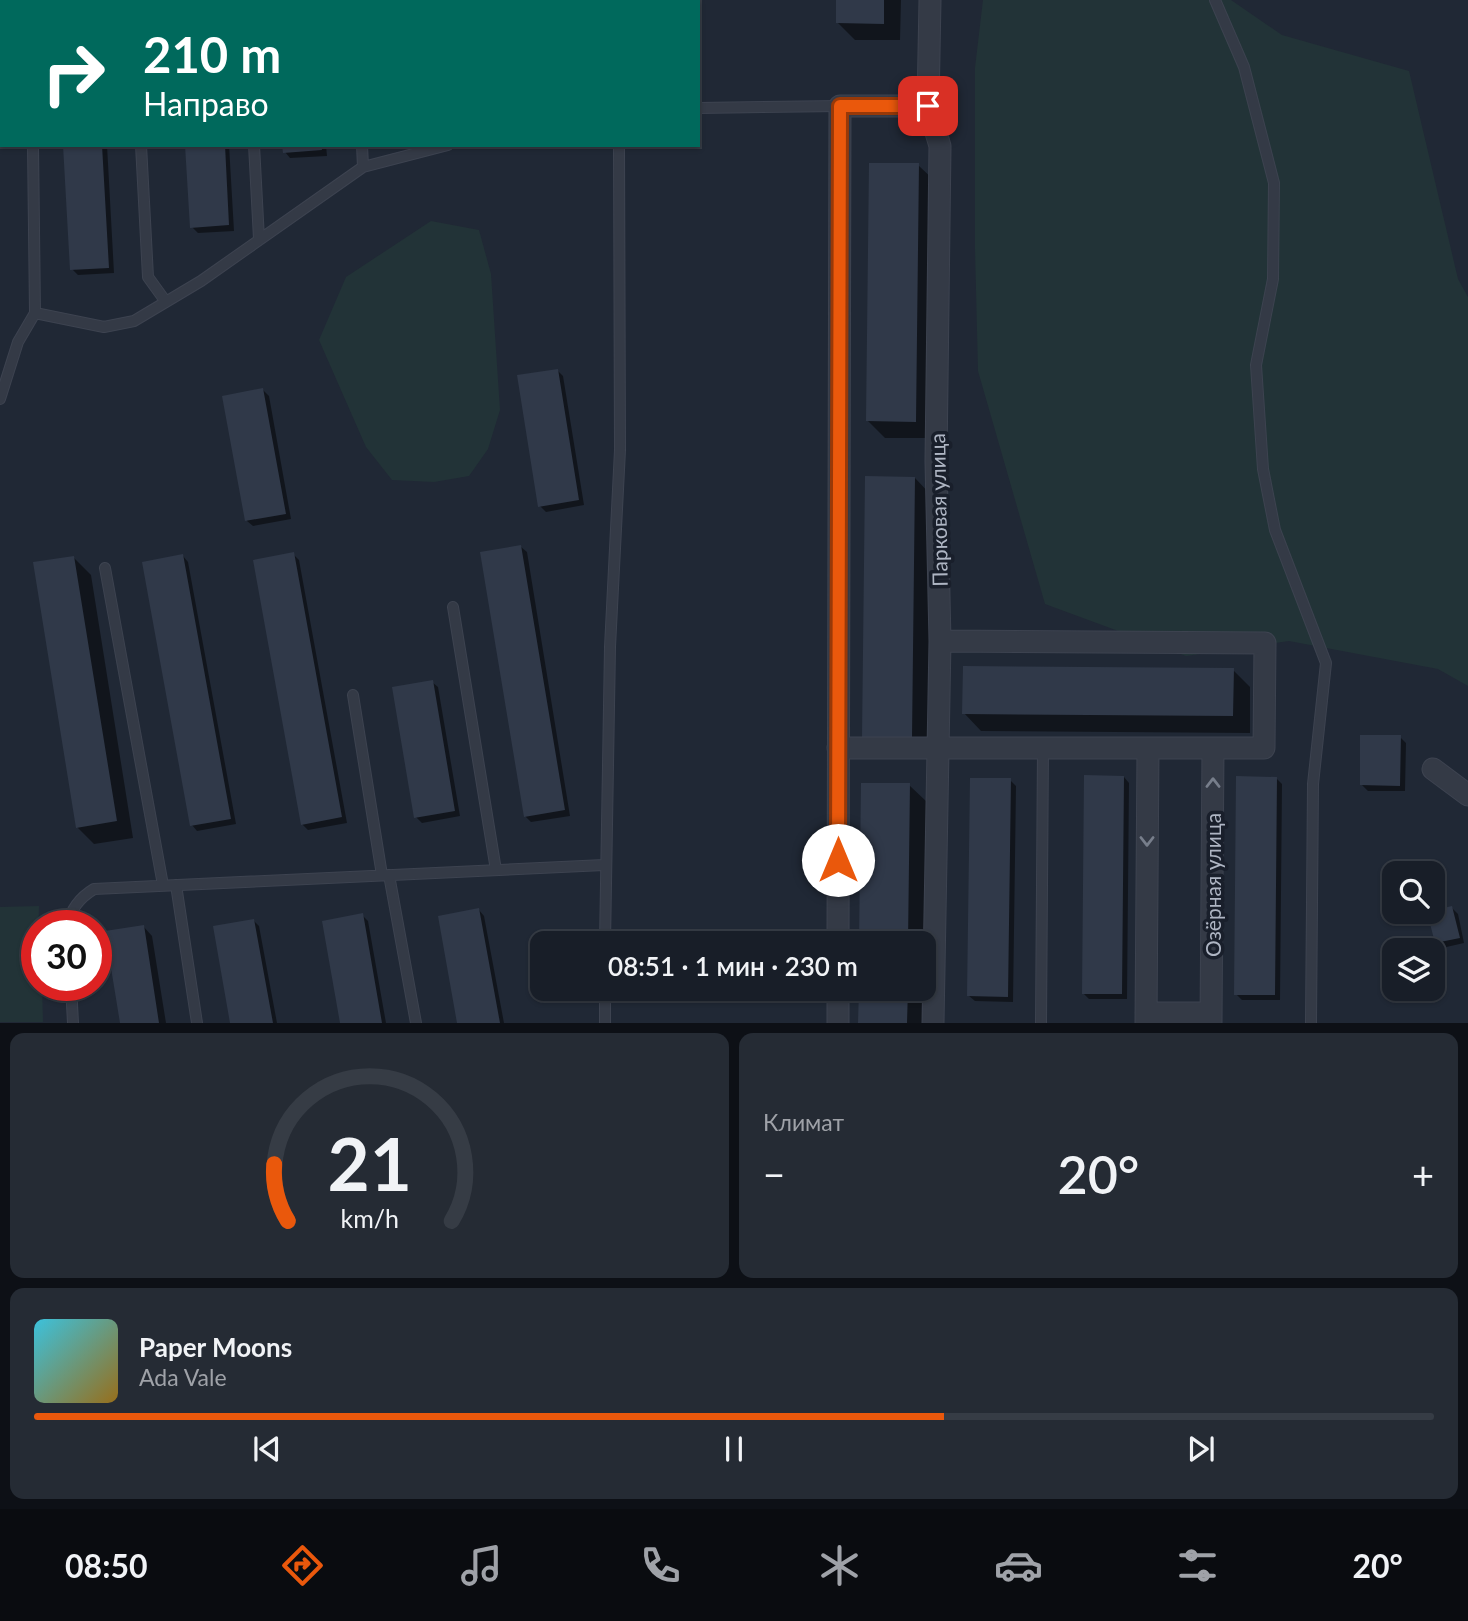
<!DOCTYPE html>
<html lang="ru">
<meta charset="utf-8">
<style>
:root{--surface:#181e28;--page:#252b34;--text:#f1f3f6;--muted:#9fa2a8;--line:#363c45;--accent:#ea580c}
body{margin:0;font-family:Lato,sans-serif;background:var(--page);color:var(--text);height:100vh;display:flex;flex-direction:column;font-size:26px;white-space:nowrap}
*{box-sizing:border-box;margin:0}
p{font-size:23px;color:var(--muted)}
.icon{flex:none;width:38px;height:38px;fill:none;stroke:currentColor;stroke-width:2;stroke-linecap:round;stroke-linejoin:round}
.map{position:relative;height:1023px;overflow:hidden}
.panel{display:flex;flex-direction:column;gap:10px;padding:10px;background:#0d1016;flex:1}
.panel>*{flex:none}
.banner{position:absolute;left:0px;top:0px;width:700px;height:147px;box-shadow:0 2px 5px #0004,0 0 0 2px var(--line);background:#00695c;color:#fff;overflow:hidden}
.tools{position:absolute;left:1382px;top:861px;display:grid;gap:14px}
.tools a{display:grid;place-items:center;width:63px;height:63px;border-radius:14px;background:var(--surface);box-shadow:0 2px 5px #0004,0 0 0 2px var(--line);font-size:35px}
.speed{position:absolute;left:21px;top:910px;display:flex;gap:14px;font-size:35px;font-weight:700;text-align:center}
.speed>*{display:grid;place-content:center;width:91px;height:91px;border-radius:50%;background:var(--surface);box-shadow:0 2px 5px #0004,0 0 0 2px var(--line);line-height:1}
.speed .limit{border:10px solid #d22;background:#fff;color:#111}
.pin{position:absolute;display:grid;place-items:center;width:60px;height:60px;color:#fff;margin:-30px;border-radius:14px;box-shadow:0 4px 10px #0006}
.me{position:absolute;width:77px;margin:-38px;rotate:0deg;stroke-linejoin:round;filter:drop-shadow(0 0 5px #0008)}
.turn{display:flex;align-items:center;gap:24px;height:147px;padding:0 28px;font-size:32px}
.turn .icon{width:91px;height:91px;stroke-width:2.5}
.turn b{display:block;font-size:49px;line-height:60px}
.big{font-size:52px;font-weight:600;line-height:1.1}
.panel .widget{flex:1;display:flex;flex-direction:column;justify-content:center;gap:10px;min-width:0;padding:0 24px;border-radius:14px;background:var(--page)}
.panel .dial{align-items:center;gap:0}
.dial svg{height:182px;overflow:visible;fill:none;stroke:var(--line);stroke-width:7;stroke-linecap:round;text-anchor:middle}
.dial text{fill:var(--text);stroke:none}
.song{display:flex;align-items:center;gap:21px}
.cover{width:84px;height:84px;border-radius:10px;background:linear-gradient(135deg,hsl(190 70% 55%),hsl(40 70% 35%))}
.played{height:7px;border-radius:4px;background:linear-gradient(90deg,var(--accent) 65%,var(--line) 65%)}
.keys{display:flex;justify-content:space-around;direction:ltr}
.heat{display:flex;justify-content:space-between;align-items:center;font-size:38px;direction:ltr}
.panel .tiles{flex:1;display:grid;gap:10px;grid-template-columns:1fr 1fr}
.widget:last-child{grid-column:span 2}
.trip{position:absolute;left:530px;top:931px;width:406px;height:70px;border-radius:14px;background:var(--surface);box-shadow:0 2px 5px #0004,0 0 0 2px var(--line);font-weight:600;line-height:70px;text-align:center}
.menu{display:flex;height:112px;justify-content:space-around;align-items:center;background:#0a0c10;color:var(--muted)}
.menu .icon{width:49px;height:49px}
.menu .current{color:var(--accent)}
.menu b{font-size:32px;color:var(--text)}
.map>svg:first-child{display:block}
.green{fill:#223337}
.shadow{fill:#0007}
.building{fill:#303949}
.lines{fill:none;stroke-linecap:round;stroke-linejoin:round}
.service-casing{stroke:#3d4350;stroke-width:12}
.minor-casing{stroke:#3d4350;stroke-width:23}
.service{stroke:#343a46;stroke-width:10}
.minor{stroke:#343a46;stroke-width:21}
.oneway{stroke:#777e8b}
.route-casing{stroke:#983908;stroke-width:18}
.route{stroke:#ea580c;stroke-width:12}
.labels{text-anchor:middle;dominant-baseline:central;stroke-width:7;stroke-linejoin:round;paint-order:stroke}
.street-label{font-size:21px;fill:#aeb5c3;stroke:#191f2b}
</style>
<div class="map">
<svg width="1468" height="1023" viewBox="0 0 1468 1023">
<rect width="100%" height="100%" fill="#202835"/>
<!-- green -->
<path class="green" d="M383 0H580L579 2Z
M983 0H1231L1282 35 1409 71 1458 279 1468 297V686L1438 669 1289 641 1186 656 1045 604 978 371 975 249V68Z
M431 221 479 230 491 274 500 410 488 449 469 476 434 482 392 480 366 447 319 340 346 277Z
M39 906 37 985H42L43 1022H0V907Z"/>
<!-- shadow -->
<path class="shadow" d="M52 0H94L95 2H53Z
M276 0H318V2H276Z
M838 0H901L900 40H855L838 23Z
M65 145H107L114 273 78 275 72 269Z
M187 145H229L234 231 198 233 192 227Z
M284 145H326L327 156 290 158 285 152Z
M918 165 936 182 932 438H885L867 420Z
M557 370 563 376 584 505 546 512 540 506Z
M263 390 269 396 291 519 253 526 247 521Z
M915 478 932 496 928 755H881Z
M521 547 527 552 570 816 531 822 525 816Z
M293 554 299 560 347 823 308 830 302 824Z
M183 556 188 562 236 824 197 831 192 825Z
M74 558 91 575 133 838 94 844 77 827Z
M1233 670 1250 687V733L981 731 964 713Z
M432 682 438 687 460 816 422 823 416 817Z
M1400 737 1406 743 1405 791H1368L1362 785Z
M1124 777 1129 783 1127 999H1089L1083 993Z
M1276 778 1282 784 1280 1000H1242L1236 994Z
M1010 780 1016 786 1013 1002 975 1001 969 996Z
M863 785H909L927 802 924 1023H860V989H924V943H861Z
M1452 908 1458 914 1464 943 1442 948 1436 942Z
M479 910 484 916 504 1023H459Z
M362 915 368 921 386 1023H342Z
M253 920 259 926 277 1023H232Z
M143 926 152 936 166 1023H122Z"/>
<!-- building -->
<path class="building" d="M836 0H884V24L836 23Z
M63 145H102L109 268 70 270Z
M185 145H225L229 225 190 228Z
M282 145H321L322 150 283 153Z
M869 163H919L916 422 866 421Z
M558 369 579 500 538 507 517 375Z
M263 388 286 514 245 521 222 396Z
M865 476 915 477 912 738H862Z
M521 545 565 810 524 817 480 552Z
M294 552 342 817 301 825 253 560Z
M183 554 231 819 190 826 142 562Z
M74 556 117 821 76 828 33 562Z
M963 666 1234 668 1233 716 962 714Z
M433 680 455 811 414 818 392 687Z
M1360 735H1401L1400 786 1360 785Z
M1084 775 1124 776 1122 994H1082Z
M1236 776 1277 777 1275 995H1234Z
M970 778H1011L1008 997 967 996Z
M861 783H910L908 943H859Z
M1452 906 1460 938 1435 943 1427 912Z
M479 908 500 1023H457L438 916Z
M363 913 382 1023H340L322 921Z
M254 919 273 1023H230L213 926Z
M144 925 159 1023H120L105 931Z
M859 989H908L907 1023H858Z"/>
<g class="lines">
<!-- service casing -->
<g class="service-casing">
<path id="service" d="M17 0 18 2
M131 0V2
M246 0V2
M353 0V2
M620 0V2
M1215 0 1244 67 1274 183 1273 279 1256 365 1263 469 1275 530 1326 663 1313 784 1311 1023
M698 108 840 106
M141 145 148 277 166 302
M254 145 259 239
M362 145 363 167
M35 313 104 327 134 321 201 281 363 167 448 145
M0 399 18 342 35 313 33 145
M105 568 163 885
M453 607 496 870
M353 695 382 875
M389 875 416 1023
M176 885 197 1023
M67 926C71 909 79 898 94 889L604 865
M605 943 610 647 620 450 619 145
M71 985 73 1023
M605 989V1023
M1041 1023 1043 748"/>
</g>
<!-- minor casing -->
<g class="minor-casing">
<path id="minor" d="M930 0 928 106 940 146 936 461 940 641 933 1023
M838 748H1264L1265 643 940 641
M1433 769 1468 795
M838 943 840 106H928
M1146 1013H1211
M838 1023V989
M1146 1023 1148 749
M1211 1023 1213 748"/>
</g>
<!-- service -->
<use href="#service" class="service"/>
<!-- minor -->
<use href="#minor" class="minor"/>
</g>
<!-- one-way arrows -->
<defs><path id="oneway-chevron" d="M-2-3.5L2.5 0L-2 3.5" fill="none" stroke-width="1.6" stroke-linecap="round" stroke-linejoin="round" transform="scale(1.75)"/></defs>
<g class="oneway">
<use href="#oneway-chevron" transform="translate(1213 783) rotate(-90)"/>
<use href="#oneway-chevron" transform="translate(1147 841) rotate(90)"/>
</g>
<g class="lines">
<!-- route casing -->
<g class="route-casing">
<path id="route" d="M838 860 840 106H928"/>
</g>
<!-- route -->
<use href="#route" class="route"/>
</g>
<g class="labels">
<!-- street labels -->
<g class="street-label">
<text transform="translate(938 510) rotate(-91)">Парковая улица</text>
<text transform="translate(1212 885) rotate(-90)">Озёрная улица</text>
</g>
</g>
</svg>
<div class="tools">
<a><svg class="icon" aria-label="search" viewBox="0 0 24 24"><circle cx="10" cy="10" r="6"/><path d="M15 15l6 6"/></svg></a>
<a><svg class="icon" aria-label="layers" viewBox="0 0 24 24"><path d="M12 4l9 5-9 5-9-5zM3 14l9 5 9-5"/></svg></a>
</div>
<div class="speed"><div class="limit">30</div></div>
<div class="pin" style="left:928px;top:106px;background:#d93025"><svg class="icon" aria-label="arrive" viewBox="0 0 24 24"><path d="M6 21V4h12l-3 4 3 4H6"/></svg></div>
<svg class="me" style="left:838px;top:860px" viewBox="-20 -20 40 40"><circle r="19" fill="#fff"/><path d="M0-13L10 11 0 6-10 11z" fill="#ea580c"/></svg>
<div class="trip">08:51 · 1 мин · 230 m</div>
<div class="banner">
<div class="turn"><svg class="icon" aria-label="right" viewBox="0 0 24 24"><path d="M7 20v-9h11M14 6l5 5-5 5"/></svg><div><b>210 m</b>Направо</div></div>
</div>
</div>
<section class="panel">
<div class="tiles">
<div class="widget dial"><svg viewBox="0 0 100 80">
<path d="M14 69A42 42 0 1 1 86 69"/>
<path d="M14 69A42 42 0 0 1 8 44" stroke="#ea580c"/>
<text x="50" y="56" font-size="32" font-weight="700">21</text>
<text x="50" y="72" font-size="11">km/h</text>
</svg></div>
<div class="widget"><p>Климат</p>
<div class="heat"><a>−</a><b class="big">20°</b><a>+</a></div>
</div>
<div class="widget">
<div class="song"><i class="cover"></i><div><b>Paper Moons</b><p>Ada Vale</p></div></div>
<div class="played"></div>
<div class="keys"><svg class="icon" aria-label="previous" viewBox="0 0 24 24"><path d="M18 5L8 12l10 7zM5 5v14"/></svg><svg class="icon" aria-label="pause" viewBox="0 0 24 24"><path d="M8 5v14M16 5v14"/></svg><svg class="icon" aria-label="next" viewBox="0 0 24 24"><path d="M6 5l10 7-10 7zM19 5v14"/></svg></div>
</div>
</div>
</section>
<nav class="menu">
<b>08:50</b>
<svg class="icon current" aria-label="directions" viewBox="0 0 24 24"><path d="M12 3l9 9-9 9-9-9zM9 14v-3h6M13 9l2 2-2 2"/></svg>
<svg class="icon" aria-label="music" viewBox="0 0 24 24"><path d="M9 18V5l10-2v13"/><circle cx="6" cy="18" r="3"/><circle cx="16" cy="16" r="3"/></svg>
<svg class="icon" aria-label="phone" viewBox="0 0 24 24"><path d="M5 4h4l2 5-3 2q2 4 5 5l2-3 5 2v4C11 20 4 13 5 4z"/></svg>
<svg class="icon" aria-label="climate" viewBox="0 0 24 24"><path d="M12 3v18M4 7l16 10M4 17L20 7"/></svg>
<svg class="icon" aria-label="car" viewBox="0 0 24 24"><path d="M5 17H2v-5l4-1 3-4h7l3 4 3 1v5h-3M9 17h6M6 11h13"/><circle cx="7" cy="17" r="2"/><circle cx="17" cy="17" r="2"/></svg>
<svg class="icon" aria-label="filters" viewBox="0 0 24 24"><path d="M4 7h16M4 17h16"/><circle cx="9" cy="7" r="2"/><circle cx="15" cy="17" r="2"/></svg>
<b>20°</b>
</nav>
